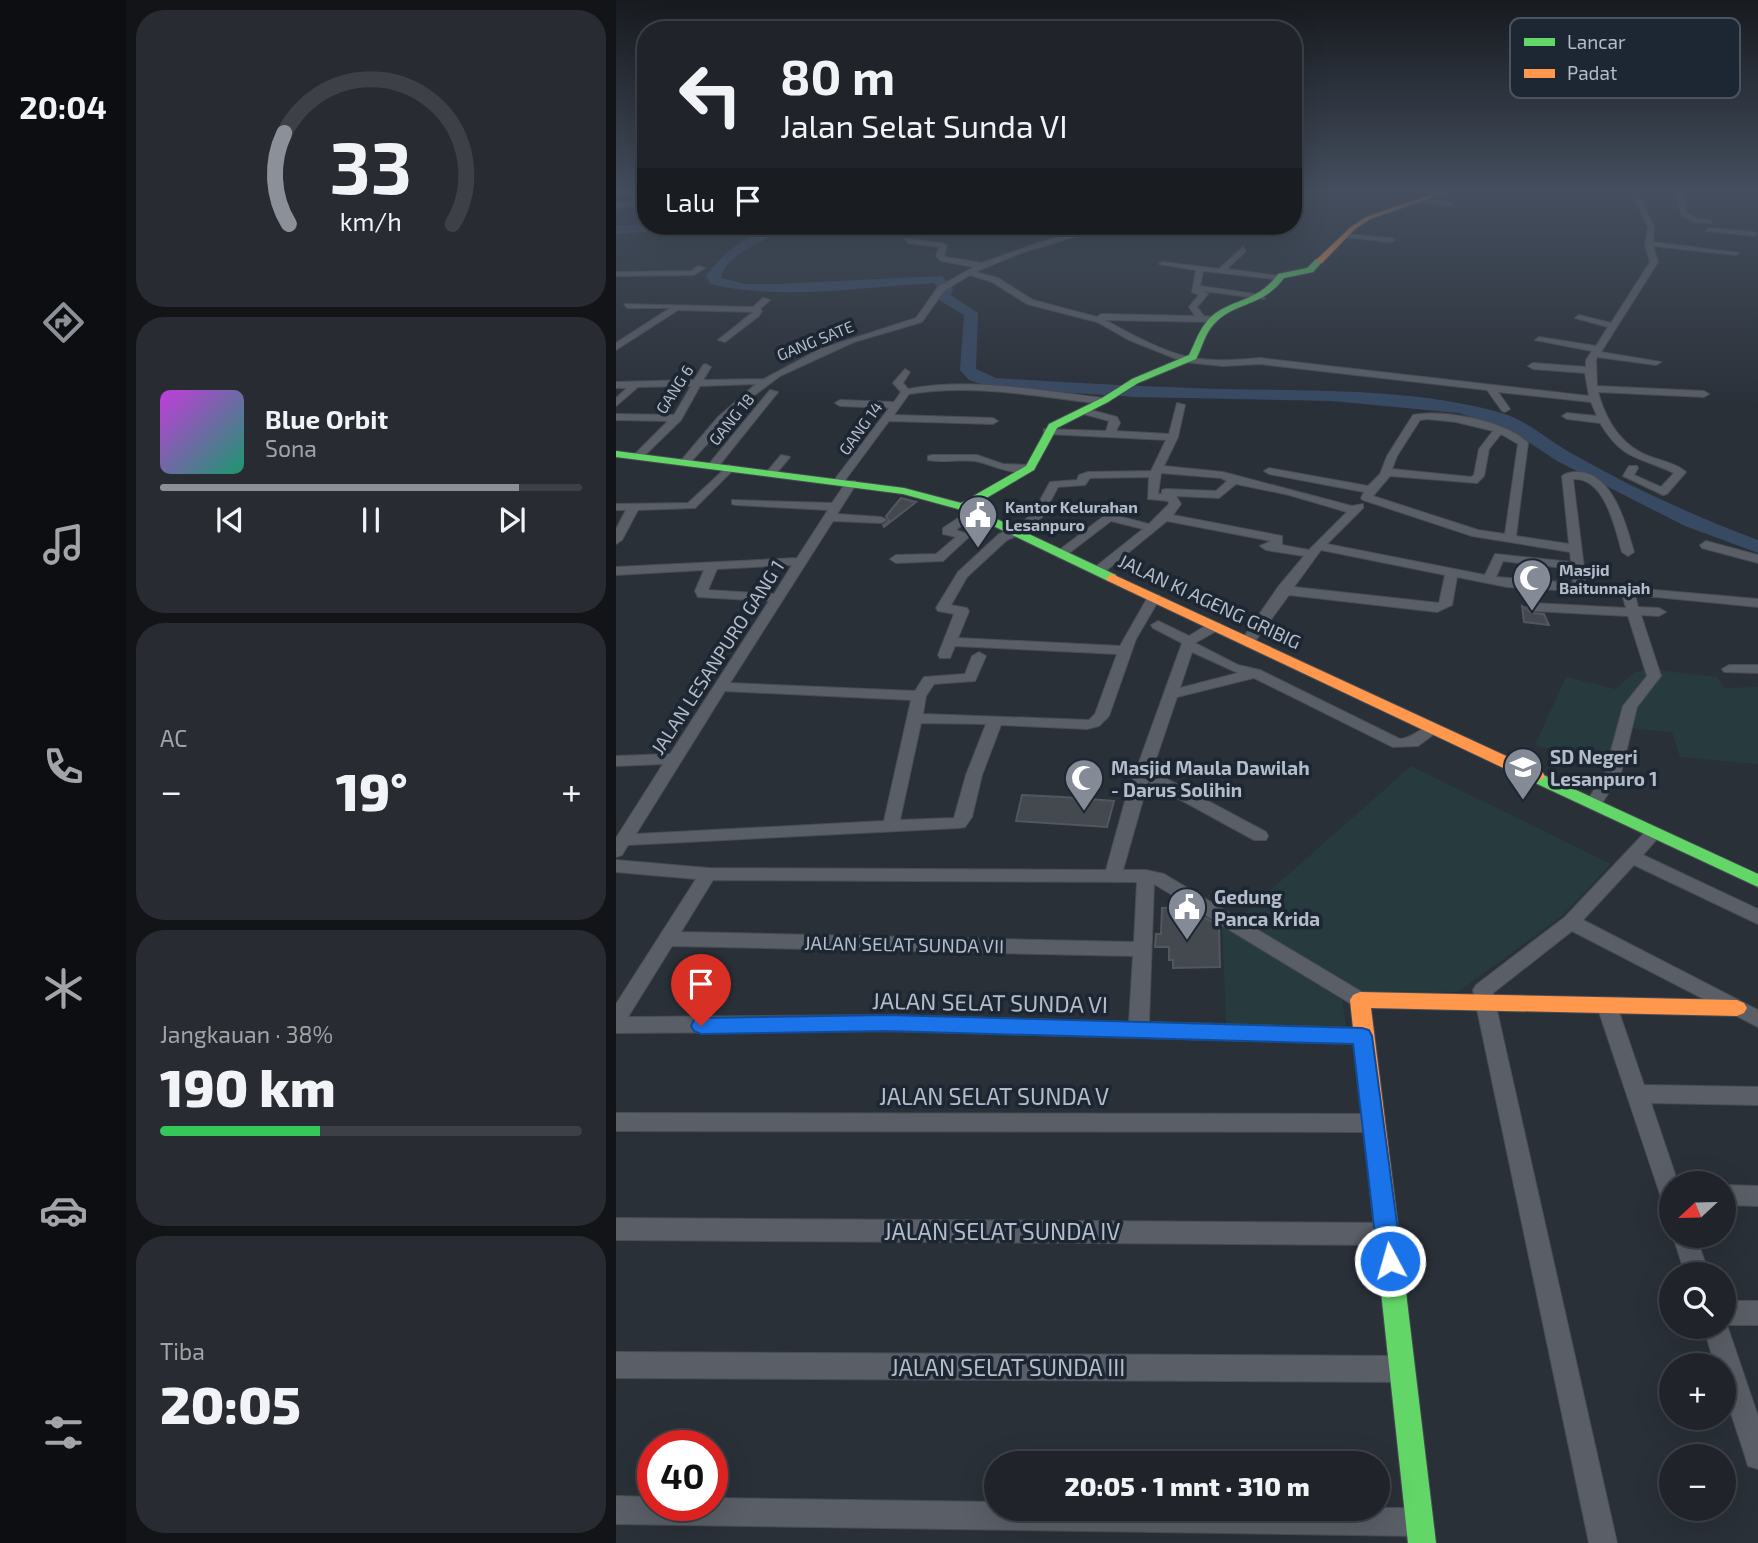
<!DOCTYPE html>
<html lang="id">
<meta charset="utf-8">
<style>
:root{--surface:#20242a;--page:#282c32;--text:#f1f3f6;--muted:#a2a4a8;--line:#3d4147;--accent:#8c9099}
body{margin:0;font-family:"Exo 2",sans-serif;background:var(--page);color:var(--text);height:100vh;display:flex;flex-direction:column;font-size:26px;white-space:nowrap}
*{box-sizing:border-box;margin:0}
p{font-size:23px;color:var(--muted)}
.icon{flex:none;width:38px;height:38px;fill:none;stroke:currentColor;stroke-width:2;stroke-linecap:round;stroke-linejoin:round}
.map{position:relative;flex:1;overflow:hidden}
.panel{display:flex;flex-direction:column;gap:10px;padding:10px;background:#121417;width:490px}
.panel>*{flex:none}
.guide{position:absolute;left:21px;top:21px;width:665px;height:214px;border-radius:28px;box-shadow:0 7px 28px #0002,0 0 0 2px var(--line);background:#20242a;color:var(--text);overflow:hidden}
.needle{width:46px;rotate:248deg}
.buttons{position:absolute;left:1043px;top:1171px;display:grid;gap:14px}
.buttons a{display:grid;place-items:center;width:77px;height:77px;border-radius:50%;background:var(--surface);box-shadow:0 7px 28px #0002,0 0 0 2px var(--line);font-size:35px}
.speed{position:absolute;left:21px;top:1430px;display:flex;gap:14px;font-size:35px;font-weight:700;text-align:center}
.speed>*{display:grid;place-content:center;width:91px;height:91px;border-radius:50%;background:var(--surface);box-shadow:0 7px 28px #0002,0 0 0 2px var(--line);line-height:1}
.speed .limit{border:10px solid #d22;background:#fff;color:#111}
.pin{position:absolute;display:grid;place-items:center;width:60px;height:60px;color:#fff;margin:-72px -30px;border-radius:50% 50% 50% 0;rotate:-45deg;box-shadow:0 0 7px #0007}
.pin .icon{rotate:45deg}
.me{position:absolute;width:77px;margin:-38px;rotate:354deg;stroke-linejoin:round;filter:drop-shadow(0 0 5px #0008)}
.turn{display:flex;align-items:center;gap:24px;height:147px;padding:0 28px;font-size:32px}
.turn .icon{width:91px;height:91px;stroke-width:2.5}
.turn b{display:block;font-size:49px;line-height:60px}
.then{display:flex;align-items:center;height:66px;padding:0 28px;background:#0003;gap:14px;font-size:26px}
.big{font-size:52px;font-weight:800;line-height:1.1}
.panel .card{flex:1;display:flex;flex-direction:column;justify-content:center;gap:10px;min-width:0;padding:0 24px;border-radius:28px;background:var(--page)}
.panel .dial{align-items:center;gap:0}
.dial svg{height:182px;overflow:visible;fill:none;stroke:var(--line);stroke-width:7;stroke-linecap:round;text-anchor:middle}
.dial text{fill:var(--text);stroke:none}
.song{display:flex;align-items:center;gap:21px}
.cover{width:84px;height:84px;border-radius:10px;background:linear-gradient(135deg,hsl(290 70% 55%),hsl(160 70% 35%))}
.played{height:7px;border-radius:4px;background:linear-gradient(90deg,var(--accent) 85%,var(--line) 85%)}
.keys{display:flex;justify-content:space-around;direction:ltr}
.heat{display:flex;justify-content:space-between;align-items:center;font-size:38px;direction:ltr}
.charge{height:10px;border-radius:5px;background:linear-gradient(90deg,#34c759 38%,var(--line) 0)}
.trip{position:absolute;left:368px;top:1451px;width:406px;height:70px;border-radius:35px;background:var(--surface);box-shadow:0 7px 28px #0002,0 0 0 2px var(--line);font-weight:800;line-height:70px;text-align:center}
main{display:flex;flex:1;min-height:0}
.menu{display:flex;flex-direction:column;width:126px;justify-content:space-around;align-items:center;background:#0d0e11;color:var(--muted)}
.menu .icon{width:49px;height:49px}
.menu .current{color:var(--accent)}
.menu b{font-size:32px;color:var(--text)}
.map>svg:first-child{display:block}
.green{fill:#273a3e}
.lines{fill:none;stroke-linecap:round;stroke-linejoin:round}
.river{fill:#384963;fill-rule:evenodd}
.building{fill:#444950;stroke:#52575f;stroke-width:2}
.street-casing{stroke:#484c53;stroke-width:2}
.fast-casing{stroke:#484c53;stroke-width:2}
.slow-casing{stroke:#484c53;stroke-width:2}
.street{fill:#5a5e66;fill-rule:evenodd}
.fast{fill:#63d668;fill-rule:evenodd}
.slow{fill:#ff974d;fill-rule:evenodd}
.route{fill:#1a73e8;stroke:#114b97;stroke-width:2}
.labels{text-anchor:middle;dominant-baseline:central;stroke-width:7;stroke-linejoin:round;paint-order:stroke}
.far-street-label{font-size:16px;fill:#b4bcc9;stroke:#1d2633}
.far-poi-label{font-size:16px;font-weight:bold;fill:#b4bcc9;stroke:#1d2633;text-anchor:start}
.street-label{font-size:19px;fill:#b4bcc9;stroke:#1d2633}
.poi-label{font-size:19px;font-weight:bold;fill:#b4bcc9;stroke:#1d2633;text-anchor:start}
.near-street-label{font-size:23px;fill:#b4bcc9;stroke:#1d2633}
.key{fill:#1d2633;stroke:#4a5360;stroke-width:2}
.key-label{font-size:19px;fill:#b4bcc9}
</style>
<main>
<nav class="menu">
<b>20:04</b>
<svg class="icon current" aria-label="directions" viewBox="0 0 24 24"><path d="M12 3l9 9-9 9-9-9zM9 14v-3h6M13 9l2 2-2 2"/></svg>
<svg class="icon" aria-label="music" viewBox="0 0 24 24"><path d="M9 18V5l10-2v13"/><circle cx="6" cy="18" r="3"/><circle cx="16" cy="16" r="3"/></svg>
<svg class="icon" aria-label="phone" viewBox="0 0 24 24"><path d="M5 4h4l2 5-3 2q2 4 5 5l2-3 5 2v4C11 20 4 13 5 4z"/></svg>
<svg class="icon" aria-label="climate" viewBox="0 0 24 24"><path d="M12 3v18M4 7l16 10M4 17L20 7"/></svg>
<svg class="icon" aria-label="car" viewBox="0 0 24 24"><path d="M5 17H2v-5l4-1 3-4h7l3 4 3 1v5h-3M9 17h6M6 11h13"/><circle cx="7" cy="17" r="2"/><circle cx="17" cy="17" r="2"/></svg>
<svg class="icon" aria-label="filters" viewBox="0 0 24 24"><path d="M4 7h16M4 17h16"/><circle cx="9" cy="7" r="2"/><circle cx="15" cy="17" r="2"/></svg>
</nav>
<section class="panel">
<div class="card dial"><svg viewBox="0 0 100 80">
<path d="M14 69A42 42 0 1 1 86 69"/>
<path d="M14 69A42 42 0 0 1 12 29" stroke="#8c9099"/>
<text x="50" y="56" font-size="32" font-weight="700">33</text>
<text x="50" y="72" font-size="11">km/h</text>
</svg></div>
<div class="card">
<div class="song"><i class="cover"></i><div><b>Blue Orbit</b><p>Sona</p></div></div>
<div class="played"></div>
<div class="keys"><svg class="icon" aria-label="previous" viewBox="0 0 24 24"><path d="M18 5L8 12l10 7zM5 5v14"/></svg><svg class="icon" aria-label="pause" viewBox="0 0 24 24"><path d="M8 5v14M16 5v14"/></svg><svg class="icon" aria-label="next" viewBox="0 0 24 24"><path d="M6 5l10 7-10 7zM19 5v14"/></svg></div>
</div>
<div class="card"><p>AC</p>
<div class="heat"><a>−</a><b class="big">19°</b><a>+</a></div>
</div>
<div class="card"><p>Jangkauan · 38%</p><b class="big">190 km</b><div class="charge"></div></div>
<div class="card"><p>Tiba</p><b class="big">20:05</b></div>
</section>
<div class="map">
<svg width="1142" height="1543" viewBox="0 0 1142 1543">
<rect width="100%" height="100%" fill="#2a3038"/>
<!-- green -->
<path class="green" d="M1033 669 1034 676 995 766 919 745 950 677 1000 689 1019 672Z
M1041 670 1101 677 1108 688 1142 687V764L1064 757 1056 732 1011 728 1016 710Z
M795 766 995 864 947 915 842 992 743 991 622 919Z
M606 924 726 1000 730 1025 727 1027 610 1025Z"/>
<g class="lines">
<!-- river -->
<path class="river" d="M30 224 56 226 50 230 0 234V226Z
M156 226H172C153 242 111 250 105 278L129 284H161L326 276 337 288 335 295 362 313 360 369 380 378C455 383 531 387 607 389 699 391 797 388 886 413 912 421 932 440 955 453 1014 487 1078 516 1142 540V553L1069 526 941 461 893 429 842 413 716 401 520 397 377 388 353 380 344 370 348 315 323 300V289L318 283C246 287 164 301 94 284L90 276C107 252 130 237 156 226Z"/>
</g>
<!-- building -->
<path class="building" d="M285 498 300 502 268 527 267 525 273 521 270 516Z
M906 606 916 613 928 614 933 625 908 622Z
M406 795 447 797 498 801 491 827 400 821Z
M571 907 603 926 604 967 557 968V960H553V947H539L540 934H545L546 908Z"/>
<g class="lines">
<!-- street casing -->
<g class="street-casing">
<path id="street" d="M25 191 22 193 0 196V192Z
M1015 191H1021L1038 227 1037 242 1123 253 1119 255 1037 246 1042 262 985 352 1045 362 1040 365 981 357 980 360 981 386 1088 391 1093 394 1088 397 982 392C990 421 1006 447 1035 457 1047 461 1061 464 1070 472L1051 494 1047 495 1007 476 1013 466H1021L1022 468 1018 475 1045 487 1058 473C1022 456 1007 461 984 423L951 419 946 416 951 413 981 416 975 402 882 392 894 409 889 412 886 411 871 390 644 364 607 366 568 362 513 340 481 322 411 304 376 282 354 275 328 291 306 322 238 342 164 376 127 404 72 465 63 463 102 417 140 384 84 386 65 420 25 459 16 457 52 421 0 420V414L58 415 75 386 22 387 0 406V398L11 388H0V382L78 380 87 365 90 364 95 367 87 380 148 379 204 349 300 318 322 287 358 267 325 261 320 256 323 247 292 243 289 239 327 243 331 246 328 255 330 257 366 263 422 243 480 226H498L527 233 524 235 488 228 405 253 359 272 382 278 417 300 481 317 485 314 579 316 573 307 583 295 576 292 580 270 543 264 547 262 603 269 627 247 630 251 611 269 663 276 666 280 587 271 584 286 646 295 649 299 587 291 592 294 581 307 588 316 601 317 602 319 598 322 489 320C515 334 545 351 573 357 596 362 621 360 644 358L973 396 969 373 917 369 912 366 917 363 970 367V360L976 351 919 340 923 337 980 346 992 327 959 318 963 315 995 323 1034 262 1029 246 1032 227Z
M1062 191H1068L1070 213 1081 219 1095 221V223L1078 222 1065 215Z
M803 198 834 202 837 204 834 206 801 201Z
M30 200V204L0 208V204Z
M1092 228 1138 232 1141 234 1138 236 1090 231Z
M729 234 775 238 779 240 775 242 727 237Z
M82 266 89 268 78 275 0 276V272L76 271Z
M147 298 154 300 144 309 146 311 143 316 109 342 102 340 137 312 62 310 0 350V343L54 308H11L8 304 137 307Z
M289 369 294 372 287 383 292 389C356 377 424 391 488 398L493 401 488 404C424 397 357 383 293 394L278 415 377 418 382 421 377 424 273 421 227 483H219V479L273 408 224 406 219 403 224 400 278 402 285 392 277 383Z
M154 390 162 392 101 468H93V464Z
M561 403 569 405 562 437 548 466 607 472 736 506 747 504V508L711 544 869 575 879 554 955 562 954 552 856 536 747 500 745 498 748 492 653 474 648 471 653 468 752 486 764 474 771 456 797 415C827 409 891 421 912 443L900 536 953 544 946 476C950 473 954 472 961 472 997 472 1010 525 1018 552L1012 556 1006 552C999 528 989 477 957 479L970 584 1142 599V607L1019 595 1022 607 1043 608 1050 612 1043 616 1025 615 1045 676 1021 707 1005 773 983 808 977 809 969 804 989 773 1007 706 1031 676 1012 616 917 611 910 607 917 603 1010 608 1006 594 891 587 841 577 836 605 821 612 673 595 637 644 632 645 625 641 662 587 688 556 650 550 644 546 655 541 551 521 486 574H478V568L527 529 495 521 448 557 444 558 438 554 500 507 510 509 502 516 533 524 553 504 552 501 532 499 533 477 474 478 469 485 442 487 426 517 410 532 391 540 351 577 335 605 351 608 353 611 342 638 504 646 533 595H543L544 598 520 639 493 716 483 726 471 729 385 725 366 775 356 817 349 827 343 828 12 845 6 855 0 857V838L47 764 0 766V756L54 754 153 601 82 597 79 591 88 570 0 575V567L181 558 212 510 120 505 116 504V500L216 503 231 481H239L241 483 221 514 265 517 271 520 265 523 217 521 114 683 299 691 308 677 349 674 356 656 363 652 370 656 359 681 318 684 310 696 307 714 473 720 479 714 501 654 339 646 334 658H324L322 655 338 614 322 611 320 608 342 572 383 534 402 526 417 513 434 482 461 480 463 475 472 472 535 471 550 440 432 434 428 433V429L490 431 493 421 464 413V409L467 408 501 417 504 423 500 431 553 434ZM811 419 840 422 877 431 863 449 858 475 855 477 776 469 781 456 804 420ZM885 434 902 444 889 534 862 530 757 496 774 476 861 483 868 476 873 449ZM545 473 605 478 611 481 600 491 550 489 546 490V494H542ZM620 484 673 495 731 512 693 550 666 545V536L557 515 565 504 560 496 603 498ZM705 550 829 575 823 603 678 587ZM887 561 956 569 957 583 880 577ZM176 565 158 594 92 590 101 569ZM109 691 295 700 268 821 20 834ZM305 723 370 724 350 775 338 818 284 820Z
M165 455 174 457 159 475H151L150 473Z
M316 455H361L387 464 414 465 419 468C402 480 377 464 359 461 343 459 327 463 312 460V456Z
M113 465 118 468 117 470 79 508 22 510 6 540 0 544V529L10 510H0V504L72 503Z
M356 509 360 510V514L340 530 355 535 327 561 280 563 274 559 280 555 320 554 340 537 327 534V528Z
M1090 541 1142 555V563L1086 548 1084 545Z
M542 621 573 636 594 623H604V629L579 643 622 665 644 670 784 739C799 738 808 723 822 726L825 729 802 746 777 747 638 678 561 697 536 771 650 832 652 836 650 840H638L532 782 507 870H530L548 874 751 995 754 1000 751 1005 744 1008 737 1005 538 884 533 1022 746 1028 753 1030 756 1036 753 1042 746 1044 271 1031 0 1033V1004L80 879 0 872V860L92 868 490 870 509 801 566 643 537 628 535 625ZM576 652 622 673 564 688ZM97 880 521 882 518 942 65 932ZM56 946 517 956 513 1022 271 1015 12 1017Z
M1113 665H1142V673L1108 672 1106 669Z
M1038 827 1046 833 1027 855 1142 909V924L1018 865 967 920 1142 1010V1027L956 931 877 993 1001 1543H973L857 990 860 985 949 917 1032 829Z
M991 998 998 1001 1001 1006 1028 1085 1142 1087V1105L1035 1103 1062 1183H1055V1204L1047 1201 1044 1194 981 1006 984 1001Z
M0 1113 756 1114 764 1116 767 1123 764 1130 756 1132 0 1131Z
M1108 1185 1142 1186V1206L1108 1205Z
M0 1218 772 1223 780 1226 784 1234 780 1242 772 1245 0 1240Z
M1057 1236H1080L1093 1274H1069Z
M1108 1301H1142V1325H1111L1142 1416V1469L1132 1466 1129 1456 1108 1392V1365H1099L1087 1326H1108Z
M0 1352 785 1356 794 1360 798 1369 794 1378 785 1382 0 1378Z
M0 1496 37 1497V1505H96V1498L380 1502V1508H802L812 1512 816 1522 812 1532 802 1536 0 1524Z"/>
</g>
<!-- fast casing -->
<g class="fast-casing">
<path id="fast" d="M700 259 707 261 697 272 668 278C647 307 617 302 598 324 589 333 586 348 580 359L522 383 492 402 441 428 418 470 355 507 500 575V581H492L342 509 287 494 0 457V451L288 488 345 503 410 466 433 424 486 398 516 379 573 355C579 343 583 330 592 320 612 298 641 304 662 274L691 268Z
M921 772 1142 874V887L915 781 913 777Z
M769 1206 777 1210 781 1217 820 1543H792L757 1217 761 1210Z"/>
</g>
<!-- slow casing -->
<g class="slow-casing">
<path id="slow" d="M825 191H835L754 219 739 229 706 263 699 261 735 227 750 217Z
M496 574 927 773 929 777 921 782 915 781 492 581 490 578Z
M744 992 1121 1000 1128 1003 1131 1008 1128 1013 1121 1016 755 1008 781 1217 777 1224 769 1228 761 1224 757 1217 734 1000 737 995Z"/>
</g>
<!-- street -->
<use href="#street" class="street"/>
<!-- fast -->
<use href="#fast" class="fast"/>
<!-- slow -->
<use href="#slow" class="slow"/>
</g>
<!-- sky -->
<linearGradient id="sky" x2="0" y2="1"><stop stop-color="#171a1f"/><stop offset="0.47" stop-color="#444e5e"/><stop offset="1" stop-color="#444e5e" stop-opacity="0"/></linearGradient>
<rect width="1142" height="407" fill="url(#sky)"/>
<!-- route -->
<path class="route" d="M271 1015 746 1028 753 1030 756 1036 786 1261 783 1269 774 1272 766 1269 762 1261 737 1044 271 1031 85 1034 78 1031 75 1026 78 1020 85 1018Z"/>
<!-- icons -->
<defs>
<g id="civic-pin" transform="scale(2.0125)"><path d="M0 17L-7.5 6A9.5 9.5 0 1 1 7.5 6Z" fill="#848b96" stroke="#1d2633"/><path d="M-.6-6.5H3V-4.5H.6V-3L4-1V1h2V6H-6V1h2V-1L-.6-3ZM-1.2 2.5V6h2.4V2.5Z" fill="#fff"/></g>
<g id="mosque-pin" transform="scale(2.0125)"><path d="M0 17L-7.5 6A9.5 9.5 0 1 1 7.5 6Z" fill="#848b96" stroke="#1d2633"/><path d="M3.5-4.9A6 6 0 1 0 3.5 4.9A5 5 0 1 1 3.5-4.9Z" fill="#fff"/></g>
<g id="school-pin" transform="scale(2.0125)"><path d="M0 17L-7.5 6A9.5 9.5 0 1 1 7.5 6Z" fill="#848b96" stroke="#1d2633"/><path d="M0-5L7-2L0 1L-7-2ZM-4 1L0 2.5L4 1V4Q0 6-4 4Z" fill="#fff"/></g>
</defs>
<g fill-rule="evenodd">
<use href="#civic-pin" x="362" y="515"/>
<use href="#mosque-pin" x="916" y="578"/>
<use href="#school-pin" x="907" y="767"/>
<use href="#mosque-pin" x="468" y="778"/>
<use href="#civic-pin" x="571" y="907"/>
</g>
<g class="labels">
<!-- far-street labels -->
<g class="far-street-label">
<text transform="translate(199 340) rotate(-22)">GANG SATE</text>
<text transform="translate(58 389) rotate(-57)">GANG 6</text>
<text transform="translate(115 419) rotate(-51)">GANG 18</text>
<text transform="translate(244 428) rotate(-54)">GANG 14</text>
</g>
<!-- far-poi labels -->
<g class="far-poi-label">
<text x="389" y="506">Kantor Kelurahan<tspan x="389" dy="18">Lesanpuro</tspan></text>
<text x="943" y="569">Masjid<tspan x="943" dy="18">Baitunnajah</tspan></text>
</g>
<!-- street labels -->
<g class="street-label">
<text transform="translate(594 601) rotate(25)">JALAN KI AGENG GRIBIG</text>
<text transform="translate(101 657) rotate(-57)">JALAN LESANPURO GANG 1</text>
<text transform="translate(288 944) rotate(1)">JALAN SELAT SUNDA VII</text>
</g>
<!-- poi labels -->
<g class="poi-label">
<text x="934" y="756">SD Negeri<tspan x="934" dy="22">Lesanpuro 1</tspan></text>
<text x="495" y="767">Masjid Maula Dawilah<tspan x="495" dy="22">- Darus Solihin</tspan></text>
<text x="598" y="896">Gedung<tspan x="598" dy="22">Panca Krida</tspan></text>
</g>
<!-- near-street labels -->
<g class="near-street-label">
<text transform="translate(374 1002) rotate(1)">JALAN SELAT SUNDA VI</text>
<text x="378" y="1096">JALAN SELAT SUNDA V</text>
<text x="386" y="1231">JALAN SELAT SUNDA IV</text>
<text x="392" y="1367">JALAN SELAT SUNDA III</text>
</g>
</g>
<!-- legend -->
<rect x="894" y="18" width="230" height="80" rx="10" class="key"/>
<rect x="908" y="38" width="31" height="8" fill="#63d668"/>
<rect x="908" y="69" width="31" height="9" fill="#ff974d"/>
<g class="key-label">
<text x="951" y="49">Lancar</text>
<text x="951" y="80">Padat</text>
</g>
</svg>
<div class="buttons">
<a><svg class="needle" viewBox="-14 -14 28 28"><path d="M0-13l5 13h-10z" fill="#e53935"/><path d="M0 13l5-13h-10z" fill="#a2a4a8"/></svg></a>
<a><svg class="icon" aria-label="search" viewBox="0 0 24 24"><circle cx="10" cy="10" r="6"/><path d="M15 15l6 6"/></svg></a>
<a>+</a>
<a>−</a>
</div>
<div class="speed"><div class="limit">40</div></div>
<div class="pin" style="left:85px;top:1026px;background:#d93025"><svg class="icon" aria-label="arrive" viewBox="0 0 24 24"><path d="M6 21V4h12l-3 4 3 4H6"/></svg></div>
<svg class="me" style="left:774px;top:1261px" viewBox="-20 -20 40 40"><circle r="17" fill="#1a73e8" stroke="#fff" stroke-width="3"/><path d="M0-11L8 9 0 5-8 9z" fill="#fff"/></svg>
<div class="trip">20:05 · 1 mnt · 310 m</div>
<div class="guide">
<div class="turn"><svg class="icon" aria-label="left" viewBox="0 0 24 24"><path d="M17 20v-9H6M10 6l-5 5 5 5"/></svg><div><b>80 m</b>Jalan Selat Sunda VI</div></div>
<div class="then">Lalu<svg class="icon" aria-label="arrive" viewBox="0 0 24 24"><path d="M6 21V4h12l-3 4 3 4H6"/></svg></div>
</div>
</div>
</main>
